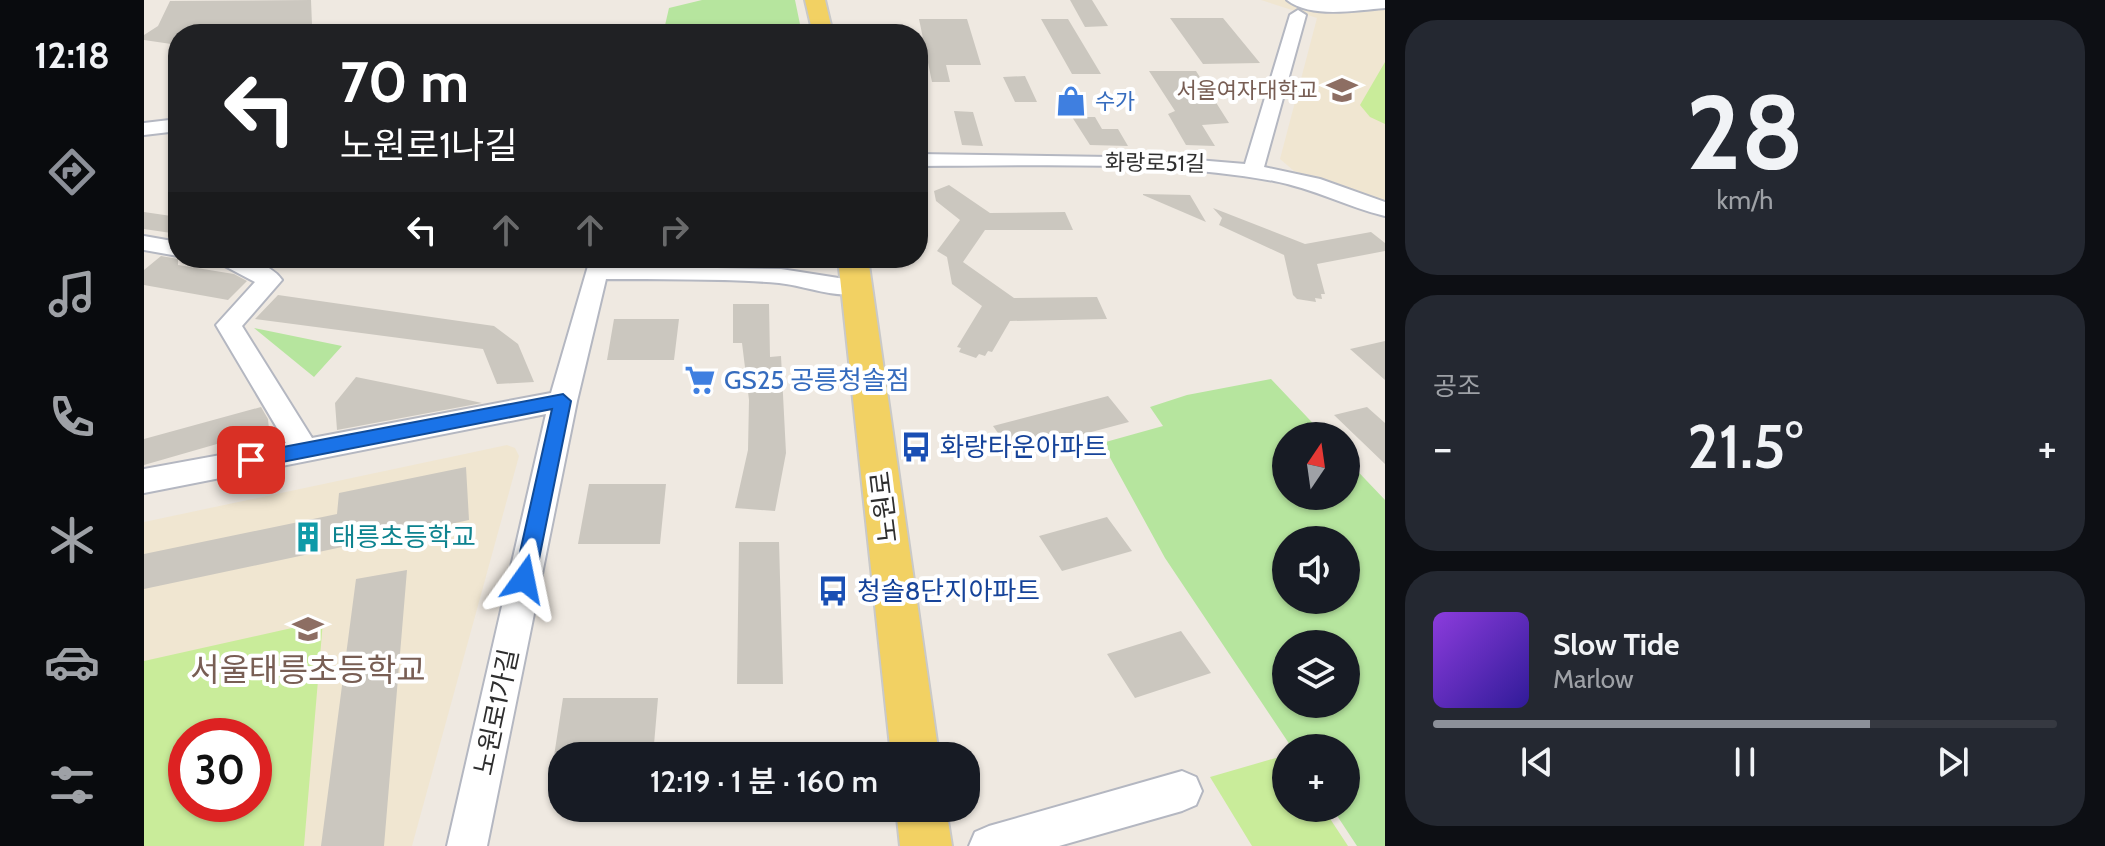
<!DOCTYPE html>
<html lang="ko">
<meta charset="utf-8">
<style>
:root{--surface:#171b24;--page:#242831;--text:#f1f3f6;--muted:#9ea1a6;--line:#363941;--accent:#8c9099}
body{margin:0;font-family:Cabin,"Noto Sans KR",sans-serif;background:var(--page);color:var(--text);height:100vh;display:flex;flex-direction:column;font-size:30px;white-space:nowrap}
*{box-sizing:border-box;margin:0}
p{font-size:26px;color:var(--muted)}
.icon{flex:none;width:44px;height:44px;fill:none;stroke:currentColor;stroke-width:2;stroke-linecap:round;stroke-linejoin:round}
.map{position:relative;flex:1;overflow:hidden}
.side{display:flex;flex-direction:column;gap:20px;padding:20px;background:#0d0f14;width:720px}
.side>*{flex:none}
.banner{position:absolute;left:24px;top:24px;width:760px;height:244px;border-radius:32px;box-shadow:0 2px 6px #0004;background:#202124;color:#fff;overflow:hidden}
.needle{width:52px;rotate:13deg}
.controls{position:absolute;left:1128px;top:422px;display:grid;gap:16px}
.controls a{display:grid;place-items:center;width:88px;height:88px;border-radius:50%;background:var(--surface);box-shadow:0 2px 6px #0004;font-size:40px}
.speed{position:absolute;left:24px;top:718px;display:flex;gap:16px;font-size:40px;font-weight:700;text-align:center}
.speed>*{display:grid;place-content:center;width:104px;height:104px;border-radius:50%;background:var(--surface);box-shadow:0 2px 6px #0004;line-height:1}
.speed .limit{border:12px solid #d22;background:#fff;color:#111}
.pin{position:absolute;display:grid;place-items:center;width:68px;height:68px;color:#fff;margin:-34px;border-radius:16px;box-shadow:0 4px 12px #0006}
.me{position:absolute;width:88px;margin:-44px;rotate:12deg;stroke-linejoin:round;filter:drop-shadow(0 0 6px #0008)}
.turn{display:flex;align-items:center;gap:28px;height:168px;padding:0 40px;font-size:36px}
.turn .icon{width:104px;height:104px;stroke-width:2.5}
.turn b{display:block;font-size:56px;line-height:68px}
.lanes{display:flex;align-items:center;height:76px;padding:0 40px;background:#0003;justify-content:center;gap:40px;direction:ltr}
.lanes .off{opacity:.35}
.big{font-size:60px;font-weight:600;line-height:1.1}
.side .card{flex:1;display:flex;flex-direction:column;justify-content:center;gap:12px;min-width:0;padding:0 28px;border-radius:32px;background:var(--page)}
.side .dial{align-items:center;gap:0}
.dial b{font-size:104px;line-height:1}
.song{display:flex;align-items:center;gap:24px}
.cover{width:96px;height:96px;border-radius:12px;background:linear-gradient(135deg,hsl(270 70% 55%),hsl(250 70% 35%))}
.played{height:8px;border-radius:4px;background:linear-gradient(90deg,var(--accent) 70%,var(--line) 70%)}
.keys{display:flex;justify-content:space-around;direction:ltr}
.heat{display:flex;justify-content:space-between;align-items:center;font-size:44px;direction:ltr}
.trip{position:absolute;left:404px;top:742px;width:432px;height:80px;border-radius:32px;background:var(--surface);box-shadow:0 2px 6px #0004;font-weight:600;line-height:80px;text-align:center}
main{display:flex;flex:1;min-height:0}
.dock{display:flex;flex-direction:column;width:144px;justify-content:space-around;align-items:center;background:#090b0e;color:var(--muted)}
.dock .icon{width:56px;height:56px}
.dock .active{color:var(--accent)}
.dock b{font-size:36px;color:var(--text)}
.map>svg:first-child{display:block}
.education{fill:#f0e6d1;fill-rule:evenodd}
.green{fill:#b6e59e;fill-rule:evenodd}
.pitch{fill:#c9ec9a;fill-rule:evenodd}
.building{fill:#cbc7bf}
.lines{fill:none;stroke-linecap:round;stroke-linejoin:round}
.minor-casing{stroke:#b4b7c1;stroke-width:4}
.major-casing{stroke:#c9c9c9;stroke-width:4}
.minor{fill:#fff;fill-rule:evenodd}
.major{fill:#f2d163;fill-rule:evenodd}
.route{fill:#1a73e8;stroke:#114b97;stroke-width:2}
.labels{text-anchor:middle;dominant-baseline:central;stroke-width:8;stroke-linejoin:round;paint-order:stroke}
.far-education-label{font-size:22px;fill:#785e54;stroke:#fff;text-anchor:end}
.far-shop-label{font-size:22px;fill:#366cbe;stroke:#fff;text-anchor:start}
.far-street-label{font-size:22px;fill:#2e2e2e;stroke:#fff}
.shop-label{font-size:26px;fill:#366cbe;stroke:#fff;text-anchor:start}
.transit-label{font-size:26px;fill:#164399;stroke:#fff;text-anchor:start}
.street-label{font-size:26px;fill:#2e2e2e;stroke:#fff}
.culture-label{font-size:26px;fill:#0d838f;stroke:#fff;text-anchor:start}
.near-education-label{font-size:32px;fill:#785e54;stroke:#fff}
</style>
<main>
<nav class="dock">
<b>12:18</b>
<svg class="icon active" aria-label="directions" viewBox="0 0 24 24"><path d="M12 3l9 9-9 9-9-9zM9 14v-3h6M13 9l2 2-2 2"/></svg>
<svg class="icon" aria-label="music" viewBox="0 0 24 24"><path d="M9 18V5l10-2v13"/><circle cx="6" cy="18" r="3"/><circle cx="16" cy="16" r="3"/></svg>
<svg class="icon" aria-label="phone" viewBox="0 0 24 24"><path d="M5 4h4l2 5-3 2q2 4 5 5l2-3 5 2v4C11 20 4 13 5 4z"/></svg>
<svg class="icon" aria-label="climate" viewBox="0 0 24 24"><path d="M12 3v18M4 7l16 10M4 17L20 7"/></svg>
<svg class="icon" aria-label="car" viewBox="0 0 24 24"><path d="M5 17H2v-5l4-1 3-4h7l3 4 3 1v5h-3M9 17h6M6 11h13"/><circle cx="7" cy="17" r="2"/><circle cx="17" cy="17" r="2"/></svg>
<svg class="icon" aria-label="filters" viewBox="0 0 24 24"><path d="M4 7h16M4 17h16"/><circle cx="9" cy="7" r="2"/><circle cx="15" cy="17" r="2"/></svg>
</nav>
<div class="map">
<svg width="1241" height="846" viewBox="0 0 1241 846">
<rect width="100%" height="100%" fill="#efe9e1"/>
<!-- education -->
<path class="education" d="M1117 0H1241V201L1150 171 1136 159 1173 18Z
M363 445 371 448 375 456 268 846H0V522ZM42 736H110V804H42Z"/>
<!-- green -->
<path class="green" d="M558 0H651L658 34H519L525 8Z
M110 328 198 346 170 377Z
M1127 379 1181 436H1142V496H1202V459L1241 500V846H1213L1188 808H1202V748H1148L1021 558 958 443 1019 426 1006 407 1043 395ZM1202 540V600H1142V540ZM1202 644V704H1142V644Z"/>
<!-- pitch -->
<path class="pitch" d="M1241 62V124L1226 117 1216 105Z
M179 621 160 846H0V661ZM42 736H110V804H42Z
M1142 755V808H1179L1204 846H1108L1066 777Z"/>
<!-- building -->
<path class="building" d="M167 0 168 25 162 30 125 25 124 34H34V45L0 40V35L14 26 26 1Z
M926 0H948L964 26 941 27Z
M1026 18H1079L1116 63 1059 64Z
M775 19H823L837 65H802L806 82H788Z
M897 19H924L957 74H928Z
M1005 71H1052L1085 123 1058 125 1071 146 1042 145 1024 114 1031 111Z
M881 76 893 102H871L859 77Z
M810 111 829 112 839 146 818 145Z
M928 117H951L958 129H974L984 146 946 145Z
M805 185 846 213 921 212 929 230H841L819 262 870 298 953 297 963 319 866 321 848 352 844 351 841 356 835 354 832 358 815 352 817 348 813 347 838 306 808 284 803 257 793 251 816 220 792 201 790 191Z
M999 194 1046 195 1062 222 999 195Z
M1069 208 1161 244 1227 232 1241 243V251L1173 264 1181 294H1177L1178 299 1171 298 1172 302 1153 299 1149 295 1140 255 1075 225 1078 218Z
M0 212 34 217V234L0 229Z
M17 256 34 259V265L90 274 103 281 84 300 0 285V270Z
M134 295 350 326 374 344 390 382 353 384 339 349 111 319Z
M589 304H625L626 357 637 356 642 453 631 511 591 508 604 450 605 400 598 343H589Z
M470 319H535L530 360H463Z
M1241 341V380L1206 349Z
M212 377 306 396 338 403 193 430 191 403Z
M964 396 985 422 868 453 849 426Z
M117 407 124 419 125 429 0 465V439Z
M1223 407 1241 423V464L1190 415Z
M322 467 325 520 0 589V554L193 514 195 493Z
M445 484H522L516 544H434Z
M963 517 988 551 918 571 895 536Z
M595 542H635L639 684H593Z
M263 570 240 846H177L212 579Z
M1037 631 1067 673 991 698 963 654Z
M419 698H514L509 756H410Z"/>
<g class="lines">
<!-- minor casing -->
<g class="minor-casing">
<path id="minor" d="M1143 0H1241V8C1213 10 1167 19 1143 0Z
M1154 10 1162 15 1120 167 1176 179 1241 202V216C1203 207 1169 188 1130 181 1014 160 891 166 774 166V154L1029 158 1101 164 1146 15Z
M34 119V131L0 135V123Z
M0 236 34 242V256L0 250Z
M71 258C94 258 124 260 138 280L98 326 168 438 407 393 444 266 637 269 720 282 724 287 720 292C692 300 664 286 635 283 578 278 519 280 462 279L433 401 343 846H303L402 414 0 493V469L142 443 72 325 111 282 75 263Z
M1038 771 1052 777 1058 791 1052 805 1038 811 915 846H825L831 832 845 826Z"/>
</g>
<!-- major casing -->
<g class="major-casing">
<path id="major" d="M661 0H681L689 34H669Z
M694 258H724L795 756H747Z
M752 808H802L808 846H756Z"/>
</g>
<!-- minor -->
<use href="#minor" class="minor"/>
<!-- major -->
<use href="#major" class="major"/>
</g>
<!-- route -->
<path class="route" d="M419 394 427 401 391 579 388 585 380 588 373 585 370 579 408 409 107 468 98 460 107 453Z"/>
<!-- icons -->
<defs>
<g id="university-bare" transform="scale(2.4)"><path d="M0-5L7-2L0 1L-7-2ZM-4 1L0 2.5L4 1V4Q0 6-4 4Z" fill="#8d6e63" stroke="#fff" stroke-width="2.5" paint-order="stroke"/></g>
<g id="shop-bare" transform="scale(2.4)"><path d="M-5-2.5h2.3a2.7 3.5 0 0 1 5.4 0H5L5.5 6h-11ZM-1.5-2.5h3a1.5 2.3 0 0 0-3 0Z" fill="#3f7fe0" stroke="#fff" stroke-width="2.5" paint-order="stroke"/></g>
<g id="supermarket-bare" transform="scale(2.4)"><path d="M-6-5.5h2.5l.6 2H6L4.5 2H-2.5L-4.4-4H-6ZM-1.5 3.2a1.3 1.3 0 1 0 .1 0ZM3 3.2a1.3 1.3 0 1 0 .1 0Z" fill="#3f7fe0" stroke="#fff" stroke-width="2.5" paint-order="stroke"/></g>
<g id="bus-bare" transform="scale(2.4)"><path d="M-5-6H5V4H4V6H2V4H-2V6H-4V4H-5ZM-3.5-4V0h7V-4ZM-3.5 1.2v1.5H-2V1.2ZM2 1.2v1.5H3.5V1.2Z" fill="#1a4fb4" stroke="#fff" stroke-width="2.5" paint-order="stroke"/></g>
<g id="building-bare" transform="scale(2.4)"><path d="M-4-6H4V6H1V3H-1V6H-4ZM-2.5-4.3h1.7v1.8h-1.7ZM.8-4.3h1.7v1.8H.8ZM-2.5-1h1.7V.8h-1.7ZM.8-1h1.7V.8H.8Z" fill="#0f9aa8" stroke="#fff" stroke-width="2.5" paint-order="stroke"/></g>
<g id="school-bare" transform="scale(2.4)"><path d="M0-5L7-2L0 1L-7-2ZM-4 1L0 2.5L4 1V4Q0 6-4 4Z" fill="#8d6e63" stroke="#fff" stroke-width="2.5" paint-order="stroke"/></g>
</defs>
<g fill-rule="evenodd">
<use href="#university-bare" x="1198" y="90"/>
<use href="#shop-bare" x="927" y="101"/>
<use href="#supermarket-bare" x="556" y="380"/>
<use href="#bus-bare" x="772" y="447"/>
<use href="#building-bare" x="164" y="537"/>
<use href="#bus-bare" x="689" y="591"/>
<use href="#school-bare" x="164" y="629"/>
</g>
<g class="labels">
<!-- far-education labels -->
<g class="far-education-label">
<text x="1174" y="90">서울여자대학교</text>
</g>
<!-- far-shop labels -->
<g class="far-shop-label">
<text x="951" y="101">수가</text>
</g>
<!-- far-street labels -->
<g class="far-street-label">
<text transform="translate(1011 163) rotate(1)">화랑로51길</text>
</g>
<!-- shop labels -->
<g class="shop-label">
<text x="580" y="380">GS25 공릉청솔점</text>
</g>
<!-- transit labels -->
<g class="transit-label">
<text x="796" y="447">화랑타운아파트</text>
<text x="713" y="591">청솔8단지아파트</text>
</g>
<!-- street labels -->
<g class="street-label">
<text transform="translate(740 507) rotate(-97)">노원로</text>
<text transform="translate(352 712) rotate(-78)">노원로1가길</text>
</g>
<!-- culture labels -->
<g class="culture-label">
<text x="188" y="537">태릉초등학교</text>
</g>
<!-- near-education labels -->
<g class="near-education-label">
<text x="164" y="669">서울태릉초등학교</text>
</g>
</g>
</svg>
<div class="controls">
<a><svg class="needle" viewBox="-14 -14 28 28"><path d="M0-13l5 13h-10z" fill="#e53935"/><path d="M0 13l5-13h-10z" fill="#9ea1a6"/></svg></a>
<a><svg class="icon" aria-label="sound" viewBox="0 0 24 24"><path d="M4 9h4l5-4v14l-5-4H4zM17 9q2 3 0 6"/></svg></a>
<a><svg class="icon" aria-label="layers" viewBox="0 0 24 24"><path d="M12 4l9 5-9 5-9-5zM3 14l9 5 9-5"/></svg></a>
<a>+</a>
</div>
<div class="speed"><div class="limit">30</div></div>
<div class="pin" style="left:107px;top:460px;background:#d93025"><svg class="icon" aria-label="arrive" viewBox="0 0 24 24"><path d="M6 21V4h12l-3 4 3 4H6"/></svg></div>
<svg class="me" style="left:380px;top:579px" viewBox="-20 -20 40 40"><path d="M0-17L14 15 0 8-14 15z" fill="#1a73e8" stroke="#fff" stroke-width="4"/></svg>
<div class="trip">12:19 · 1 분 · 160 m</div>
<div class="banner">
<div class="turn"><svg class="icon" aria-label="left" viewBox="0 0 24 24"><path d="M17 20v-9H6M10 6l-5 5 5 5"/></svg><div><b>70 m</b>노원로1나길</div></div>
<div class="lanes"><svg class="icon" aria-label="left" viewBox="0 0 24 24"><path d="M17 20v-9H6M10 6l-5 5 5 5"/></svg><svg class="icon off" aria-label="ahead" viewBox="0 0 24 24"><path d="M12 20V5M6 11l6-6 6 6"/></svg><svg class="icon off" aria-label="ahead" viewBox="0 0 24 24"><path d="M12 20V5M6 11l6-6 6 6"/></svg><svg class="icon off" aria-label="right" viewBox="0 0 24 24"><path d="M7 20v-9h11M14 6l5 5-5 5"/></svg></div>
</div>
</div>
<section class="side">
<div class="card dial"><b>28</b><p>km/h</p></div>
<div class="card"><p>공조</p>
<div class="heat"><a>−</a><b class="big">21.5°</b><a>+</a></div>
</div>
<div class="card">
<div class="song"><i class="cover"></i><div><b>Slow Tide</b><p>Marlow</p></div></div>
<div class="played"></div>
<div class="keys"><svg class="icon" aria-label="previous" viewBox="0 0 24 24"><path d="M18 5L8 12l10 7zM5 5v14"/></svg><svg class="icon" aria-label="pause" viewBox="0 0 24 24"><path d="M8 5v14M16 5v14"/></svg><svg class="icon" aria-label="next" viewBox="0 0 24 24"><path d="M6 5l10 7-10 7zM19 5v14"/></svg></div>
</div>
</section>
</main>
